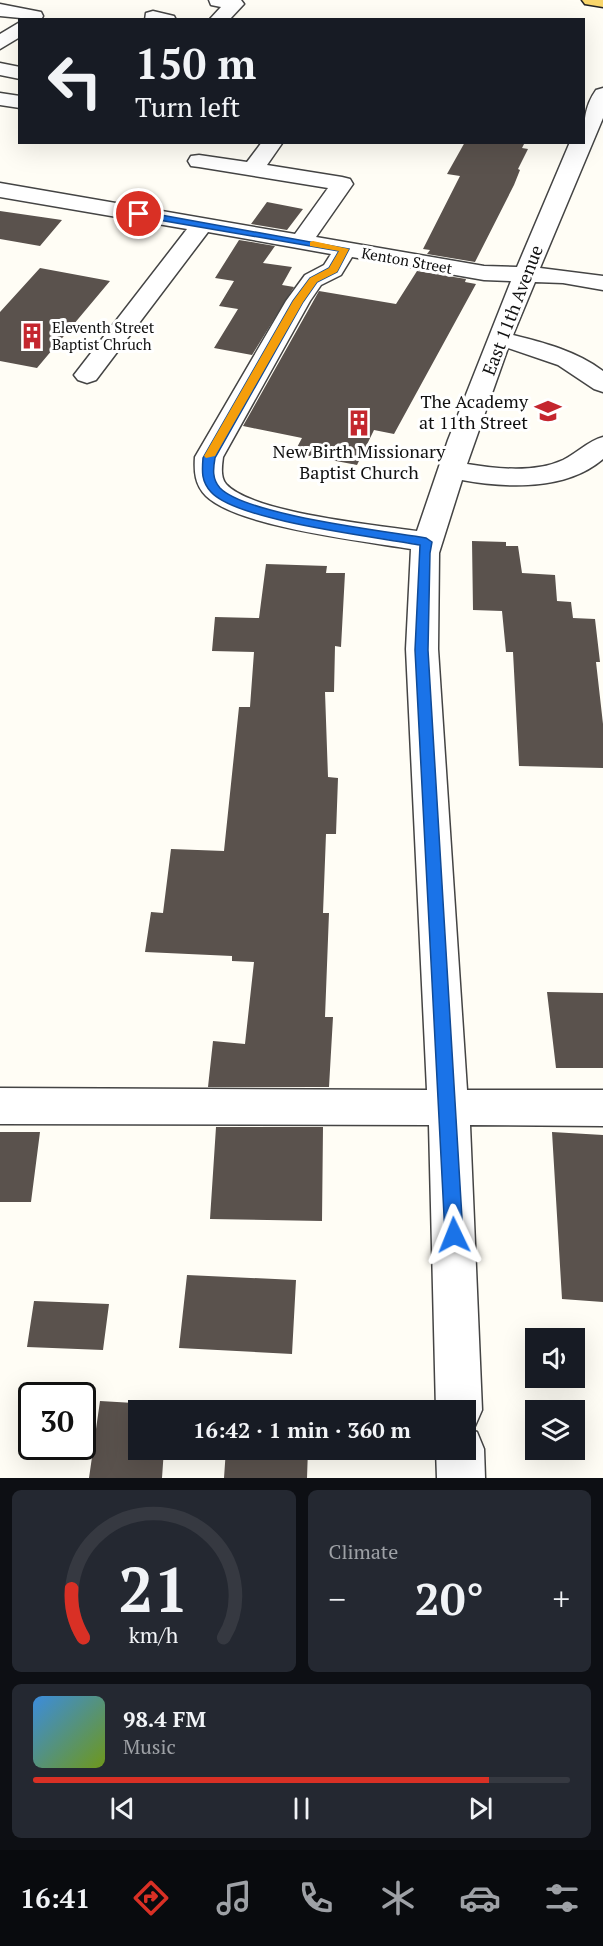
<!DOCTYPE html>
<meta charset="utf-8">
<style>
:root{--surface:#171b24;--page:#242831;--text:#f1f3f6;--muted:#9ea1a6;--line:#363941;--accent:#d93025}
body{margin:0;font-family:"PT Serif",serif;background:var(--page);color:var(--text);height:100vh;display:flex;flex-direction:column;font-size:22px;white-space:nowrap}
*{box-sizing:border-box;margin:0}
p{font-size:20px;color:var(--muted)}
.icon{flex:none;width:33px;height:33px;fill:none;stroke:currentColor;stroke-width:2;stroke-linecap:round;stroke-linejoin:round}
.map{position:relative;height:1478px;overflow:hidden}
.panel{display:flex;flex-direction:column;gap:12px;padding:12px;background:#0d0f14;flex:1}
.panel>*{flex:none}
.banner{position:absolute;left:18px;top:18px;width:567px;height:126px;border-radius:0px;box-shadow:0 6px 24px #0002;background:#171b24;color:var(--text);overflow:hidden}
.controls{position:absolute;left:525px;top:1328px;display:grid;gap:12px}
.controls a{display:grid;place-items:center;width:60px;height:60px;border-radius:0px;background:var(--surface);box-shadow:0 6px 24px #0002;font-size:30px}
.speed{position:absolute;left:18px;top:1382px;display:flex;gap:12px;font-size:30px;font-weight:700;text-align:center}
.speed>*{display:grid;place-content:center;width:78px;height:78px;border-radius:50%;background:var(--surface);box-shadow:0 6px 24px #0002;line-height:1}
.speed .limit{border:3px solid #111;border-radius:9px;background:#fff;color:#111}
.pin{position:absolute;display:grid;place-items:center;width:51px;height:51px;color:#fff;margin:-26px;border:3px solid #fff;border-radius:50%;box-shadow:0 2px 6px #0007}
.me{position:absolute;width:66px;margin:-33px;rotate:358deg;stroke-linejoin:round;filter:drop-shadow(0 0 4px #0008)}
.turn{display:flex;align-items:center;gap:21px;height:126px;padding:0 18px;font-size:27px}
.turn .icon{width:78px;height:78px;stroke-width:2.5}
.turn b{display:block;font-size:42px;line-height:51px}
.big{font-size:45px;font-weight:800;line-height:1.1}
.panel .card{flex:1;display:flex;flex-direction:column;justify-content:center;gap:9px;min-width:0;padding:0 21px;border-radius:9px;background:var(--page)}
.panel .dial{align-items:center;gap:0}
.dial svg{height:156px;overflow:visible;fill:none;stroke:var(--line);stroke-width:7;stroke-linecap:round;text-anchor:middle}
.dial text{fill:var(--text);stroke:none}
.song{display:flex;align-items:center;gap:18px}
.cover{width:72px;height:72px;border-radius:9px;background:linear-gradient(135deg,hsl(210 70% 55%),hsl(80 70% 35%))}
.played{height:6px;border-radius:3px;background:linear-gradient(90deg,var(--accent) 85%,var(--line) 85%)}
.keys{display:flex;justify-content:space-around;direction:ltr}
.heat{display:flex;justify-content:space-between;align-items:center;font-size:33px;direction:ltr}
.panel .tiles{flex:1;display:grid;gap:12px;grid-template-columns:1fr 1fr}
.card:last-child{grid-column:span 2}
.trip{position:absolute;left:128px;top:1400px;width:348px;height:60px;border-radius:0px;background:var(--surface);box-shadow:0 6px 24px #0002;font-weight:800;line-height:60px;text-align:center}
.menu{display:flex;height:96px;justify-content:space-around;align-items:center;background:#090b0e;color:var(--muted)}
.menu .icon{width:42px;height:42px}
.menu .selected{color:var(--accent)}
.menu b{font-size:27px;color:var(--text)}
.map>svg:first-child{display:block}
.building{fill:#5a524d}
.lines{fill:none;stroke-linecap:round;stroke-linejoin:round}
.minor-casing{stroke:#444;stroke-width:3}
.major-casing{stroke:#222;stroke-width:3}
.minor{fill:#fff;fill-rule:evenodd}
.major{fill:#f9d66b;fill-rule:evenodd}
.route{fill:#1a73e8;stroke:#114b97;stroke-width:1.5}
.slow{fill:#f59e0b}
.labels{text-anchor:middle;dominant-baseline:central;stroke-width:6;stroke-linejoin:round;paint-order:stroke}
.far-street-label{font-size:15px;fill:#111;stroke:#fff}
.far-poi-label{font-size:15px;fill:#111;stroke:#fff;text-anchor:start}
.street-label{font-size:18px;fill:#111;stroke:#fff}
.poi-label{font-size:18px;fill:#111;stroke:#fff;text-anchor:end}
</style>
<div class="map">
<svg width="603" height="1478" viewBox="0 0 603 1478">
<rect width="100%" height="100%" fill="#fffdf5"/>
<!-- building -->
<path class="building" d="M465 142H525L522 148 528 149 518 169 520 170 514 185 475 262 427 254 430 250 423 249 460 176 447 174Z
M267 202 303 209 287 230 251 224Z
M0 211 62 220 40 246 0 239Z
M239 240 275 246 263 263 292 267 282 285 294 287 252 355 214 348 238 309 219 306 234 281 215 278Z
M40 268 110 281 37 368 0 361V312Z
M417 271 466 279 465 282 476 284 394 434 374 430 357 465 294 453 302 438 243 426 319 291 396 304Z
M472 541 506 542V546H518L522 573 555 575 557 601 571 602 573 618 595 619 600 662H596L603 724V768L519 766 513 652H506L502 611 473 610Z
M266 564 327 566 326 573H345L341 647 335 646 334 692H325L328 777 338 778 336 834H326L323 913H329L325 1017H333L329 1087H208L213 1041 245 1044 254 962 232 961V956L145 952 151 912 163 913 171 849 224 851 239 707H250L254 652 212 651 215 617 259 618Z
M547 992 603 993V1068H556Z
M216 1127H323L322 1221 210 1219Z
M0 1132H40L31 1202H0Z
M552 1132 603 1135V1302L562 1299Z
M187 1275 296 1280 292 1354 179 1348Z
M34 1301 109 1304 103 1350 27 1347Z
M100 1401 168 1405 167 1410H138V1449H164L162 1478H89Z
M226 1449H308L307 1478H224Z"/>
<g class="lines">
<!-- minor casing -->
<g class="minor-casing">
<path id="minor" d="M209 0H241L244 4 229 20H209L221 7 211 5Z
M0 4 41 12 43 16 41 20 0 16Z
M153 11 174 16 176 20H145L146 13Z
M20 22V37L0 49V34Z
M0 63 20 67V79L0 75Z
M603 88V118L540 268 603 276V290L563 283 535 282 513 335C545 343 576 351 603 371V392L594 389 558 365 508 348 467 464C497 469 535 473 563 460 577 453 588 441 603 437V459C566 491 506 488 462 480L439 553 438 649 467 1090H603V1126L470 1125 482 1410 475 1426 469 1429 477 1432 484 1449 485 1478H437L436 1449H465V1410H436L429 1125 0 1124V1088L427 1090 406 649 411 549C364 541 238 527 206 496 195 485 194 472 195 457L286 301 305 275 324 265 331 254 208 232 96 380 87 383 78 380 74 375 187 229 0 197V183L295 234 328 188 199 167 191 166 188 161 191 156 199 155 247 162 262 142H283L267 165 342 177 350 179 353 184 316 237 484 266 517 267 570 142H584C584 123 584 107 596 90ZM352 257 484 280 511 281 448 440 417 531C376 525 252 513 226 484 220 477 222 465 223 457L310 301 321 285 341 275Z
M0 93 20 96V108L0 105Z"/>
</g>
<!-- major casing -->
<g class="major-casing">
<path id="major" d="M582 0H603V7L585 4Z"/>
</g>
<!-- minor -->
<use href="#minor" class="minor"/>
<!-- major -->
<use href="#major" class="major"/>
</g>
<!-- route -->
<path class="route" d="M139 211 349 249 337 272 317 282 303 302 215 458C213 469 212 479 220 488 246 515 385 531 426 538L432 542 430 553 428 650 463 1235 460 1241 454 1243 448 1241 445 1235 415 650 420 545C377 537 237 521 211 492 201 481 202 471 203 458L293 301 310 278 329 268 339 251 136 216V212Z"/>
<!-- slow -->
<path class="slow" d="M313 241 349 249 337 272 317 282 303 302 215 456 206 458 204 456 293 301 310 278 329 268 339 251 310 246V242Z"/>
<!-- icons -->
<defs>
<g id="building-bare" transform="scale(2.07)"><path d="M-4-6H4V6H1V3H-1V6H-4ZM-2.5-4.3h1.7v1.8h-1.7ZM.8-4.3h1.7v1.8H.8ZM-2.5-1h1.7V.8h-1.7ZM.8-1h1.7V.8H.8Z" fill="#c4262e" stroke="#fff" stroke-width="2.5" paint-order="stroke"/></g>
<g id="school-bare" transform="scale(2.07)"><path d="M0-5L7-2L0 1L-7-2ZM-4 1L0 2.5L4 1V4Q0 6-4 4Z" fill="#c4262e" stroke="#fff" stroke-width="2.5" paint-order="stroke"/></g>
</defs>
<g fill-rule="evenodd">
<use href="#building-bare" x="32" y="336"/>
<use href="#school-bare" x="548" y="411"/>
<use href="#building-bare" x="359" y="423"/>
</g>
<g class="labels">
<!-- far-street labels -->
<g class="far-street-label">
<text transform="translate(407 260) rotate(10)">Kenton Street</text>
</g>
<!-- far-poi labels -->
<g class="far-poi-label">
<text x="52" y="327">Eleventh Street<tspan x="52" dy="17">Baptist Chruch</tspan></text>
</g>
<!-- street labels -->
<g class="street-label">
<text transform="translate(512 310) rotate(-69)">East 11th Avenue</text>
</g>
<!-- poi labels -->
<g class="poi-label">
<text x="528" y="401">The Academy<tspan x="528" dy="21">at 11th Street</tspan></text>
<text x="359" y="451" text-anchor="middle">New Birth Missionary<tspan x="359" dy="21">Baptist Church</tspan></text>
</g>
</g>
</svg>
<div class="controls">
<a><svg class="icon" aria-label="sound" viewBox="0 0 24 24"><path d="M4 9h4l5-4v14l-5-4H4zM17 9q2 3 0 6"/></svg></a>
<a><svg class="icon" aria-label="layers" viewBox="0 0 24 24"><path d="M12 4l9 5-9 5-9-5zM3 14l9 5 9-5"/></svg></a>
</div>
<div class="speed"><div class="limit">30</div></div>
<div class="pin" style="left:139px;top:214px;background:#d93025"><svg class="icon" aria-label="arrive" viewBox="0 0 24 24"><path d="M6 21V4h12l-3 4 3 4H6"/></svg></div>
<svg class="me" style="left:454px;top:1235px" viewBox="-20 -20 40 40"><path d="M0-17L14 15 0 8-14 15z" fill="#1a73e8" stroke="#fff" stroke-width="4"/></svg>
<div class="trip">16:42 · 1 min · 360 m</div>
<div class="banner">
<div class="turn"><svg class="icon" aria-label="left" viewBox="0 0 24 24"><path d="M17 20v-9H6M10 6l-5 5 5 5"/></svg><div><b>150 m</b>Turn left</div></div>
</div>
</div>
<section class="panel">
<div class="tiles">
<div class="card dial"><svg viewBox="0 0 100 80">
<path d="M14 69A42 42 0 1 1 86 69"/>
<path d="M14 69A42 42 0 0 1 8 44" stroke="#d93025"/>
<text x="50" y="56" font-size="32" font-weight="700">21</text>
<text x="50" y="72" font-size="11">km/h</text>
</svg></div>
<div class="card"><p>Climate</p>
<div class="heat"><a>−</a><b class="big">20°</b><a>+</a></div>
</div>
<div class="card">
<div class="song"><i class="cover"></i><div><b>98.4 FM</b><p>Music</p></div></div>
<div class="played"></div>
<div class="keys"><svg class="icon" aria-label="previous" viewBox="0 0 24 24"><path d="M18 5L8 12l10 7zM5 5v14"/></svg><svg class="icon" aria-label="pause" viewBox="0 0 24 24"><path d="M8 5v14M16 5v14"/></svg><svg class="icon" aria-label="next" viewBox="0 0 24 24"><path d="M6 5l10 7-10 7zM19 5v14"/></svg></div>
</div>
</div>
</section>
<nav class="menu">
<b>16:41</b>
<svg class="icon selected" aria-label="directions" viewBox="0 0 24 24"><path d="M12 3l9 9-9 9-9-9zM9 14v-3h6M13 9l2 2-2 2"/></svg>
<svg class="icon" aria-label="music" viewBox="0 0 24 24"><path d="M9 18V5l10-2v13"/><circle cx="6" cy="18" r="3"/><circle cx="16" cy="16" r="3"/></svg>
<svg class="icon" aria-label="phone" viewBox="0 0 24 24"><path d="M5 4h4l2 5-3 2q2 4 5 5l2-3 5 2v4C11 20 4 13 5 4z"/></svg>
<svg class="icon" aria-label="climate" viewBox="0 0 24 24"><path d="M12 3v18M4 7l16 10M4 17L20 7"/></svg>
<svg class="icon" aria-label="car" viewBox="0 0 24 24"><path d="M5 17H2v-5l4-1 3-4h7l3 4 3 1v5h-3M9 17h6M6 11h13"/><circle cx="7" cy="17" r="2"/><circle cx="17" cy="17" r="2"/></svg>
<svg class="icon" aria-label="filters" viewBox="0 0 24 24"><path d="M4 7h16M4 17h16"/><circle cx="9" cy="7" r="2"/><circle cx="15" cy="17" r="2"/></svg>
</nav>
